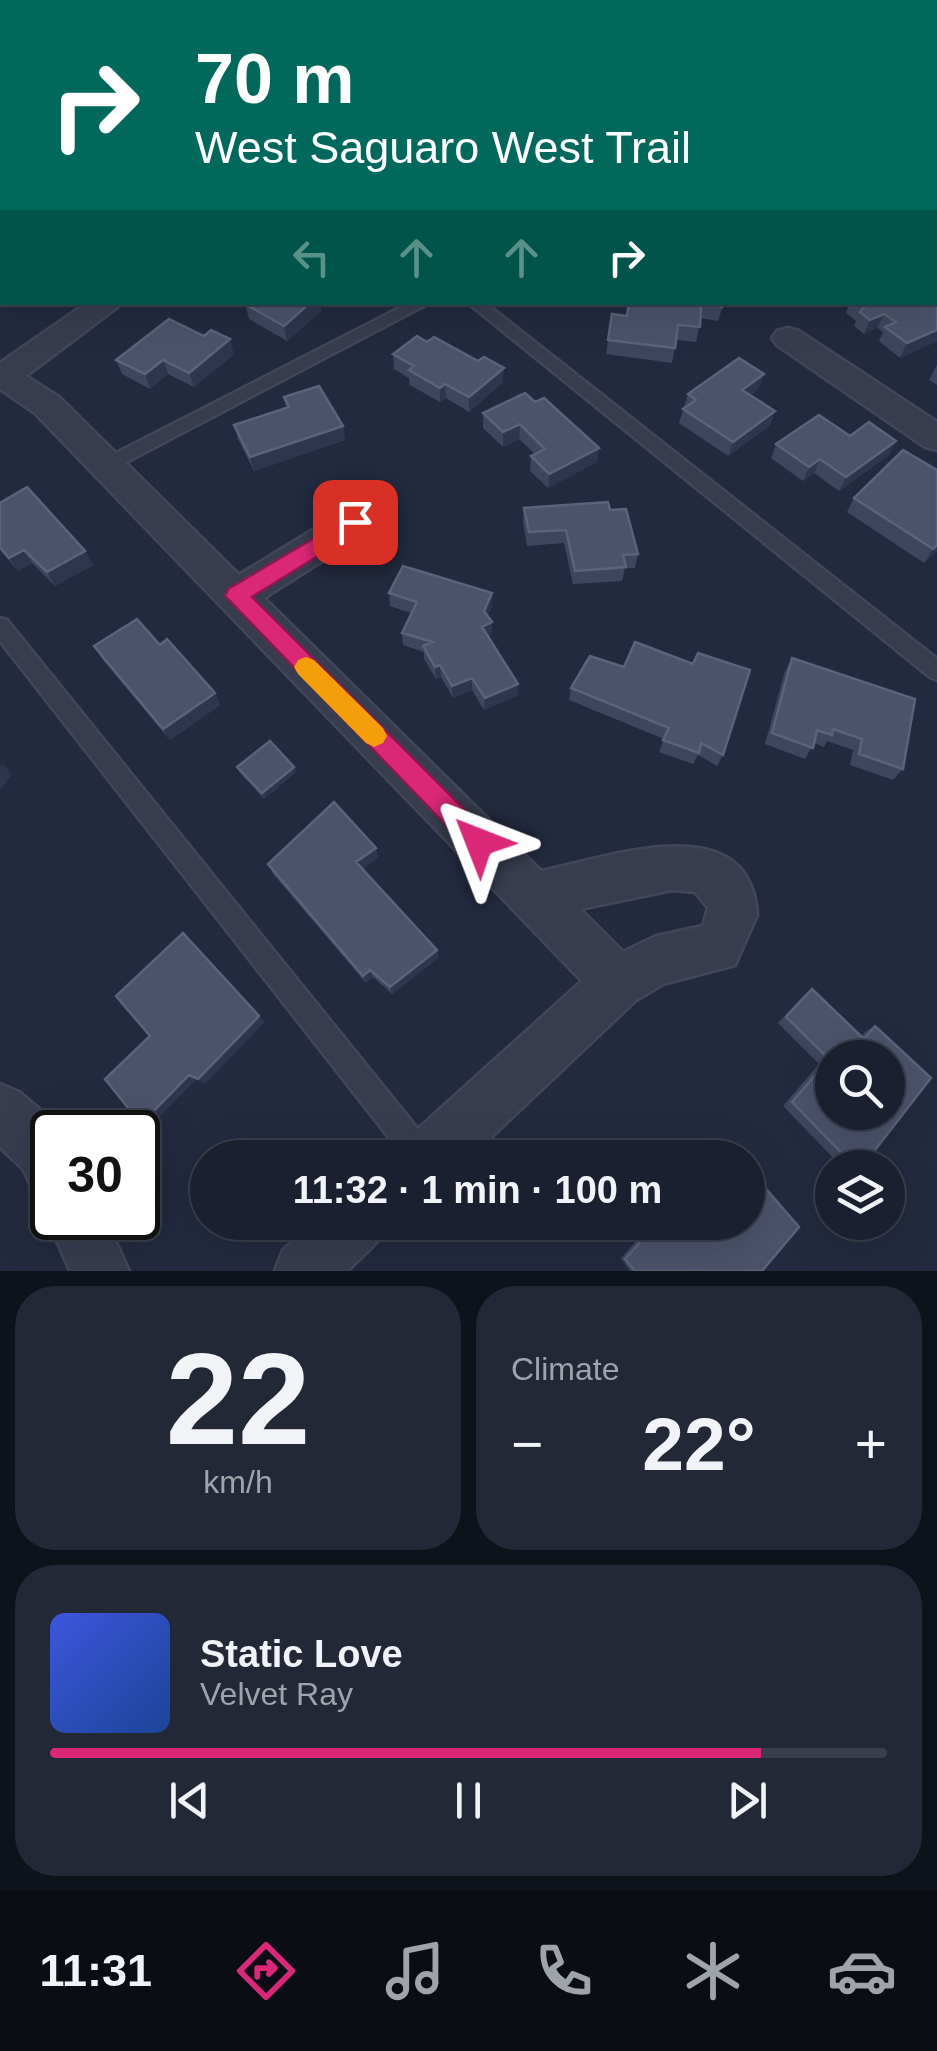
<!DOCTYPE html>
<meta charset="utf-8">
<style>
:root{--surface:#1a202f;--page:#232837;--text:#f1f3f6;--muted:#9fa3aa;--line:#383e4b;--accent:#db2777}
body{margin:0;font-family:Arial,sans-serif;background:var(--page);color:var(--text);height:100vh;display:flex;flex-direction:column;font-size:38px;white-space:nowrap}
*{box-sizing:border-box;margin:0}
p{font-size:32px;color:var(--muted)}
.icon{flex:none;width:55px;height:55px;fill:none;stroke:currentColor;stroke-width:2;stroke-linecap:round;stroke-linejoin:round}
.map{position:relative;height:1271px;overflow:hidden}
.details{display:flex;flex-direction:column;gap:15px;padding:15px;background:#0e121a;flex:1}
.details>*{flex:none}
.banner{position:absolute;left:0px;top:0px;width:938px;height:305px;box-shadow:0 10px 40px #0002,0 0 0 2px var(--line);background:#00695c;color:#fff;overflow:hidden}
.tools{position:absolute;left:815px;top:1040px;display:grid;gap:20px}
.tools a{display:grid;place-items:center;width:90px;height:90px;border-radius:50%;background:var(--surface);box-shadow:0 10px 40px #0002,0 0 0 2px var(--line);font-size:50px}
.speed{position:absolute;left:30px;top:1110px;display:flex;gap:20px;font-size:50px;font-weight:700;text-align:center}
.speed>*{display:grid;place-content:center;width:130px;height:130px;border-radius:50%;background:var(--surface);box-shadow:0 10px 40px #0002,0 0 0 2px var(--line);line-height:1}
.speed .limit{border:5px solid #111;border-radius:15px;background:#fff;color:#111}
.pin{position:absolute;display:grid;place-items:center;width:85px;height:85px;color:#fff;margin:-42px;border-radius:20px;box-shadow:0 5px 15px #0006}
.me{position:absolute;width:110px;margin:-55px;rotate:315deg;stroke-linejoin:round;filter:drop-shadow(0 0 8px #0008)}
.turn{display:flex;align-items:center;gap:35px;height:210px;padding:0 30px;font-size:45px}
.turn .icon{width:130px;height:130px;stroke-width:2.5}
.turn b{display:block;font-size:70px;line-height:85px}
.lanes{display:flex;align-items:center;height:95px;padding:0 30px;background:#0003;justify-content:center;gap:50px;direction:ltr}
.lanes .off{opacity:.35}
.big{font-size:75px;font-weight:700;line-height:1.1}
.details .card{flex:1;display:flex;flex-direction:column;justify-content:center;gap:15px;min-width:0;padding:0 35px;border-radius:40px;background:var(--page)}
.details .dial{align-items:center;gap:0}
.dial b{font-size:130px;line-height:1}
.song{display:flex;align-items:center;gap:30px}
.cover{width:120px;height:120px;border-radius:15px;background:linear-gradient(135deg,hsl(230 70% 55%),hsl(220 70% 35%))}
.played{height:10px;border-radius:5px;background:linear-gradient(90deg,var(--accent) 85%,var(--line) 85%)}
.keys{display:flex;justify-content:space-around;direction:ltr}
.heat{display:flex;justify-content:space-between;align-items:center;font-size:55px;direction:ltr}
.details .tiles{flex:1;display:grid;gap:15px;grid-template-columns:1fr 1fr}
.card:last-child{grid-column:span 2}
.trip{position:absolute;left:190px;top:1140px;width:575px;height:100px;border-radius:50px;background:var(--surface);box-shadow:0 10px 40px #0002,0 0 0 2px var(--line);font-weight:700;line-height:100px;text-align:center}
.menu{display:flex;height:160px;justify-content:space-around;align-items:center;background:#0a0d13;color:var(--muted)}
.menu .icon{width:70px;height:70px}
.menu .current{color:var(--accent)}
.menu b{font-size:45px;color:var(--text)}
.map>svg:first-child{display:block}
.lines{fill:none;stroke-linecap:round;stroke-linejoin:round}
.service-casing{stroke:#414658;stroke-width:5}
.minor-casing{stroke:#414658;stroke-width:5}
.tertiary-casing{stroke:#414658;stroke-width:5}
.service{fill:#373d4f;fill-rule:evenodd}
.minor{fill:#373d4f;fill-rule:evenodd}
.tertiary{fill:#373d4f;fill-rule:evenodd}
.wall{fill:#3e465e}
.shaded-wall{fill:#2e354d}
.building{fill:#4b526a;stroke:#5b6279;stroke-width:2.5;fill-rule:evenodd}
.route{fill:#db2777;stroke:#8e194d;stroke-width:2.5}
.slow{fill:#f59e0b}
</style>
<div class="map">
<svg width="937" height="1271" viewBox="0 0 937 1271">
<rect width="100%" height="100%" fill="#232a3f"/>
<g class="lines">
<!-- service casing -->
<g class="service-casing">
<path id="service" d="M0 179H2V187H0Z
M411 302H431L113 469H101L98 465 101 461Z
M467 302H484L937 659V680L930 677Z
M0 618 7 620 433 1148 437 1158H405L0 641Z"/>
</g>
<!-- minor casing -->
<g class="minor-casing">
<path id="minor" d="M935 130 937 131V147L935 146Z
M88 302H124L26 376 59 397 239 575 342 512 355 508 368 512 373 522 368 532 264 598 541 871C606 858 751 804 757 915L735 965 663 984 636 1000 469 1158H400L408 1138 582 981 35 413 0 389V363ZM672 890 695 892 708 908 703 926 656 936 623 952 580 909Z
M788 328 799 331 937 422V450L925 447 777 345 772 338 777 331Z
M0 1084 19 1092 64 1130 52 1132V1196L32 1188 24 1170 0 1147Z
M52 1206V1218H105L129 1271H70L47 1218Z
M314 1222H385L377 1242 347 1271H275L283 1250Z"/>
</g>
<!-- tertiary casing -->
<g class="tertiary-casing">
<path id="tertiary" d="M0 82H2V100H0Z"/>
</g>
<!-- service -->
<use href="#service" class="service"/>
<!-- minor -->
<use href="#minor" class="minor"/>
<!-- tertiary -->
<use href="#tertiary" class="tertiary"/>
</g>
<!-- wall -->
<path class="wall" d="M937 299V341L900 358 879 341 883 332 877 328 864 334 854 326 856 321 846 313 850 302H935Z
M629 302H724L718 321 701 318 696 342 676 340 672 363 606 354 612 314 627 315Z
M320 303 321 311 287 341 249 319 245 304Z
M204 336 234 354 194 387 168 374 150 389 122 374 116 360Z
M393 354 503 382 469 412 446 398 440 402 410 385 409 378 394 369Z
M937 365V385L929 380Z
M759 388 751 395 775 411 770 425 728 456 679 423 688 394Z
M284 397 343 426 345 440 254 471 238 439 234 425 286 408Z
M483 413 599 448 597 462 548 488 530 471 531 456 535 454 519 439 503 447 483 428Z
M850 436 896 441 889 455 839 491 814 473 803 481 771 458 776 444Z
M854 498 937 551 924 563 847 512Z
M0 503 85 551 93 565 55 586 32 563 18 571 0 550Z
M524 508 610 510 638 554 635 568H625L622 581 573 584 564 543 527 546 523 522Z
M389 593 492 606 487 616 492 622 491 635 488 637 518 684 517 696 484 710 472 690 453 698 441 677 436 679 424 659V652L403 645 402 633 411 613 390 606Z
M160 645 215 693 220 705 170 740 102 659 94 646Z
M590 656 723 755 717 766 698 755 693 764 659 752 664 739 569 700 571 688Z
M792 658 903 769 893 780 850 765 853 750 827 741 824 747 814 743 805 759 765 744 785 671Z
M237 767 296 772 264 799 240 773Z
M376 848 378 857 362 869 437 950 438 958 392 994 373 977 366 983 273 874 268 864Z
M812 989 861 1036 865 1032 875 1026 861 1168H843L783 1106 819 1064 778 1023 803 996Z
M653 1222H748L762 1271H630L621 1258Z"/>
<!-- shaded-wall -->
<path class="shaded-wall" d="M157 0H198L196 2H157Z
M2 256V272L0 273V257Z
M311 302H320L321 311 287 341 284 326Z
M884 314 877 328 864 334 870 320Z
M937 330V341L900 358 907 343Z
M230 339 234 354 194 387 189 373Z
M163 360 168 374 150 389 145 374Z
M504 368 503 382 469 412V397Z
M764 374 759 388 738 404 742 390Z
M445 384 446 398 440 402V388Z
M775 411 770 425 728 456 733 442Z
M520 424 519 439 503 447V432Z
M343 426 345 440 254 471 250 457Z
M896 441 889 455 839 491 846 477Z
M599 448 597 462 548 488 549 474Z
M820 459 814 473 803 481 809 467Z
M937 545V551L924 563 933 549Z
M24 550 32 563 18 571 9 558Z
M85 551 93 565 55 586 47 572Z
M492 593V606L484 624V611Z
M492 622 491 635 481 639 482 627Z
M440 665 441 677 436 679 435 667Z
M472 678V690L453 698 452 686Z
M518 684 517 696 484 710 485 698Z
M215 693 220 705 170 740 163 729Z
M2 763 12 774 0 790V765Z
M294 767 296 772 264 799 262 793Z
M376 848 378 857 359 872 356 862Z
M437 950 438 958 392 994 390 987Z
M370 970 373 977 366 983 363 976Z
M259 1016 265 1022 205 1084 198 1079Z
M189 1075 196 1080 150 1127 141 1124Z"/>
<!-- building -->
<path class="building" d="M0 0H22L26 2 37 0H54L59 2H2V11L0 10Z
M138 0H157V1L138 2Z
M0 214 1 228H2V256L0 257Z
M935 297 937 299V330L907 343 885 327 896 322 884 314 870 320 860 312 864 307 858 302H935Z
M247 302H311L284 326 245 304Z
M629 302H677L701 306 700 327 678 325 675 348 608 340 612 314 627 316Z
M703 302H723L722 307Z
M169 319 204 336 211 330 230 339 189 373 163 360 145 374 116 360Z
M417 336 427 342 434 337 478 361 484 357 504 368 469 397 445 384 440 388 409 370 414 366 393 354Z
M739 358 764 374 742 390 775 411 733 442 683 409 696 400 688 394Z
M319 386 343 426 250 457 234 425 289 407 284 397Z
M525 393 535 402 544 398 599 448 549 474 531 456 545 449 520 424 503 432 483 413Z
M819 415 850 436 869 422 896 441 846 477 820 459 809 467 776 444Z
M903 450 937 470V545L933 549 854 498Z
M27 487 85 551 47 572 24 550 9 558 0 547V503Z
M608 502 610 510 626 509 638 554 623 555 626 567 575 571 566 530 529 532 524 508Z
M403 566 492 593 484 611 492 622 482 627 518 684 485 698 472 678 452 686 440 665 435 667 423 646 433 642 402 633 417 602 389 593Z
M137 619 160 645 167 639 215 693 163 729 94 646Z
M635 642 693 664 698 653 750 670 723 755 701 743 699 753 663 740 669 728 571 688 590 656 624 667Z
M792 658 915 699 903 769 859 754 862 739 833 729 832 735 817 730 813 748 772 733Z
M270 741 294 767 262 793 237 767Z
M334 802 376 848 356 862 437 950 390 987 370 970 363 976 268 864Z
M183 933 259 1016 198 1079 189 1075 141 1124 105 1079 150 1036 116 996Z
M812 989 864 1039 875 1026 931 1078 861 1168H856L792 1102 829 1059 786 1017ZM832 1058H888V1112H832Z
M748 1168 799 1227 762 1271H635L625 1259 658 1222H748Z"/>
<!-- route -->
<path class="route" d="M355 514 363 516 366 522 363 528 252 597 488 833 492 842 488 850 479 854 470 850 225 596 228 589Z"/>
<!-- slow -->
<path class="slow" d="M306 657 314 660 383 728 387 736 383 743 374 747 366 743 298 674 294 667 298 660Z"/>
</svg>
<div class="tools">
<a><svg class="icon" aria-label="search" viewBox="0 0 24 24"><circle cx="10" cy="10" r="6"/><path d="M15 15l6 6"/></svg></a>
<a><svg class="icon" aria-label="layers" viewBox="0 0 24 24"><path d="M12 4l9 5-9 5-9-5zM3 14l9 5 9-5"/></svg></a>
</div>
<div class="speed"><div class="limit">30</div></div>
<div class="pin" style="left:355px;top:522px;background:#d93025"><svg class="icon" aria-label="arrive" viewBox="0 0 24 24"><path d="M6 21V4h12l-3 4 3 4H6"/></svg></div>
<svg class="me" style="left:479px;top:842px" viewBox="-20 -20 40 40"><path d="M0-17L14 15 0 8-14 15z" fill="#db2777" stroke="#fff" stroke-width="4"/></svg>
<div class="trip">11:32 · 1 min · 100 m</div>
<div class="banner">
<div class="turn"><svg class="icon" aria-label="right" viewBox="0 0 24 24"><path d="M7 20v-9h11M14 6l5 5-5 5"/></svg><div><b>70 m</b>West Saguaro West Trail</div></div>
<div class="lanes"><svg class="icon off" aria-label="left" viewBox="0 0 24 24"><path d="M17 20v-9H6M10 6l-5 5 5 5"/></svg><svg class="icon off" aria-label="ahead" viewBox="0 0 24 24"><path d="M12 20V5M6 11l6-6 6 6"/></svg><svg class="icon off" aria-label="ahead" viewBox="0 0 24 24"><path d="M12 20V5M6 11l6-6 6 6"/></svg><svg class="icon" aria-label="right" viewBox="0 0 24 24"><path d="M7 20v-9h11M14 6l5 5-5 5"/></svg></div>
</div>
</div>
<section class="details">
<div class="tiles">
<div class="card dial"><b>22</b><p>km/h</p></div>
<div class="card"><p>Climate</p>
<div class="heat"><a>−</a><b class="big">22°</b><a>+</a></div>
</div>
<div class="card">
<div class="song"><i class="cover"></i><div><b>Static Love</b><p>Velvet Ray</p></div></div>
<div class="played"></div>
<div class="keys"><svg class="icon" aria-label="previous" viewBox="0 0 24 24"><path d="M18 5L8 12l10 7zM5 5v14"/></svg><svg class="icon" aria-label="pause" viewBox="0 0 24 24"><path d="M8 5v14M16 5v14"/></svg><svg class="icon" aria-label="next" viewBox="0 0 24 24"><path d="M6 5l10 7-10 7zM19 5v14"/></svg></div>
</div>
</div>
</section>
<nav class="menu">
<b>11:31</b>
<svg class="icon current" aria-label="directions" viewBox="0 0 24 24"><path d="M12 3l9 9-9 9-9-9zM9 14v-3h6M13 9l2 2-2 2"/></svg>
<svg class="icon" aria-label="music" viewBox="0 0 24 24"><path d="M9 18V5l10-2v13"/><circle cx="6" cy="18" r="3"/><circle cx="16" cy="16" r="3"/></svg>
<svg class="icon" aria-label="phone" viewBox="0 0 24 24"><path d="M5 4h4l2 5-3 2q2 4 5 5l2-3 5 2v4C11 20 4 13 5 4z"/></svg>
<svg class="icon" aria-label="climate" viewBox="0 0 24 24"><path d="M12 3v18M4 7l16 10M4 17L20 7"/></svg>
<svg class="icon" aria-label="car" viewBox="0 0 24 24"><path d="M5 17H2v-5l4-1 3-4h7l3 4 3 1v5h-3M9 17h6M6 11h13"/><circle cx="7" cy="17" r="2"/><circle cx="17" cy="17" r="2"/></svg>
</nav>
